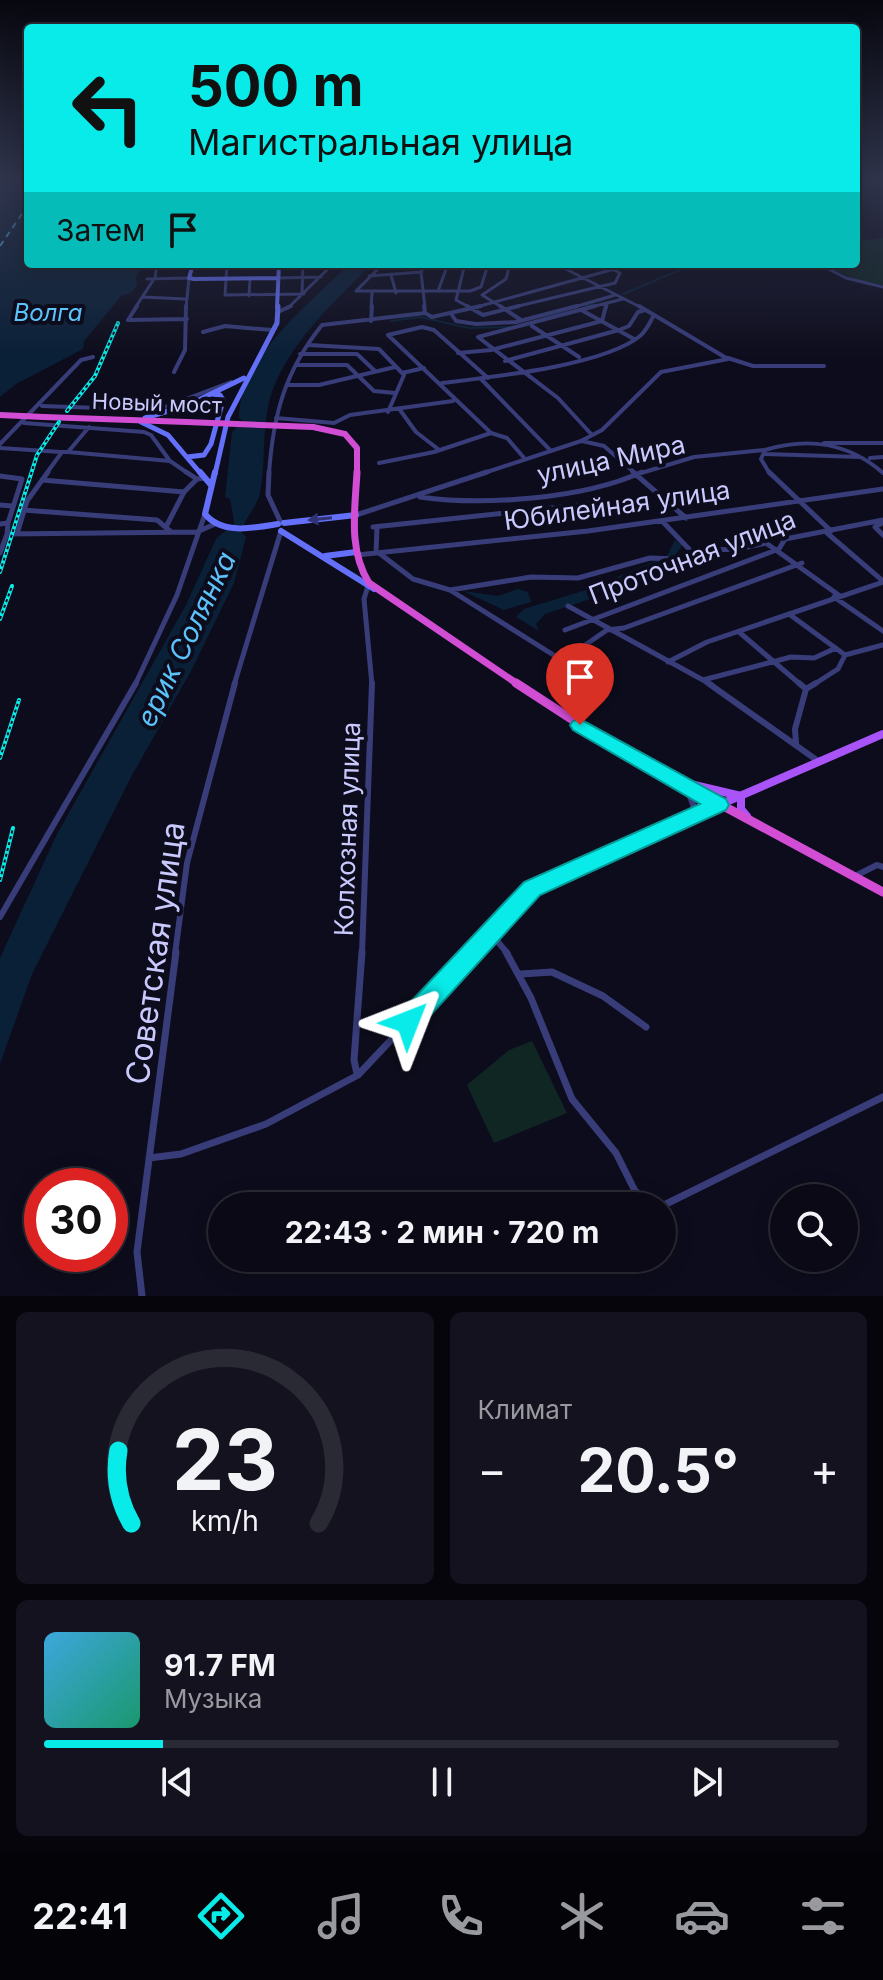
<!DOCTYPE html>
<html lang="ru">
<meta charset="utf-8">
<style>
:root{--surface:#0a0915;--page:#13121e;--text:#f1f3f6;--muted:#999aa0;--line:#2a2a34;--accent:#08ebe8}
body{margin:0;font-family:Inter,sans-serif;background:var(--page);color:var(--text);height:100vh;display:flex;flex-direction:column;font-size:30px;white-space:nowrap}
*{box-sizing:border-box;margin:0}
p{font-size:26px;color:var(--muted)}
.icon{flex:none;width:44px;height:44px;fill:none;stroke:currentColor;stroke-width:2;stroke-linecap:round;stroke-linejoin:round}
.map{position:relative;height:1296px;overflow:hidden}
.side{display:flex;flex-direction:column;gap:16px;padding:16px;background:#06050c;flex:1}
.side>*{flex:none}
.guide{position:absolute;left:24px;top:24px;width:836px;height:244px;border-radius:8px;box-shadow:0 4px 20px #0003,0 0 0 2px var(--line);background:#08ebe8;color:#111;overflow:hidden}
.buttons{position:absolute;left:770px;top:1184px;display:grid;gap:16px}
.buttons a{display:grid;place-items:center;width:88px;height:88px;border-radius:50%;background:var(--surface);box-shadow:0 4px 20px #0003,0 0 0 2px var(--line);font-size:40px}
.speed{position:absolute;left:24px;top:1168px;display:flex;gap:16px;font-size:40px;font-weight:700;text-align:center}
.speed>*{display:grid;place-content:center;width:104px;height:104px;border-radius:50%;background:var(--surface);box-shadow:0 4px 20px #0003,0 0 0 2px var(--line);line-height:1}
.speed .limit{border:12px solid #d22;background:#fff;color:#111}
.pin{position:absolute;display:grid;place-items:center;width:68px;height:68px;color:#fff;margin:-82px -34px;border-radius:50% 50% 50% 0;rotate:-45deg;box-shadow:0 0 8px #0007}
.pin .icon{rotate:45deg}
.me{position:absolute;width:88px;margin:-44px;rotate:45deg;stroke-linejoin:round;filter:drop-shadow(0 0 6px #0008)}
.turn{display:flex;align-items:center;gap:28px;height:168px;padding:0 32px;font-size:36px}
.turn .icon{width:104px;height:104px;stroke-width:2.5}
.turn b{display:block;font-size:56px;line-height:68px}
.then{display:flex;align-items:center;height:76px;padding:0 32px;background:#0003;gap:16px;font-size:30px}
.big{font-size:60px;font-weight:700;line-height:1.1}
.side .widget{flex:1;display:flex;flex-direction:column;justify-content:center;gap:12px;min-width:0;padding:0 28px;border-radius:12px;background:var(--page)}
.side .dial{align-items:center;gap:0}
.dial svg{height:208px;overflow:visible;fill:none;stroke:var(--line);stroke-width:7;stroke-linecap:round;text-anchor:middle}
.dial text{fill:var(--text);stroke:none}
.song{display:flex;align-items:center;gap:24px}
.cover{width:96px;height:96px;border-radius:12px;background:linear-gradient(135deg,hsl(200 70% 55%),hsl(160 70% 35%))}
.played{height:8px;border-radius:4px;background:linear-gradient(90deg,var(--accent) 15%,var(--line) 15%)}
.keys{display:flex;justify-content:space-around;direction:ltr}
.heat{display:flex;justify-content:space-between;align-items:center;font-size:44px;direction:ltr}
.side .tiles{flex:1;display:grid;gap:16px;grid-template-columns:1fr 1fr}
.widget:last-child{grid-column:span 2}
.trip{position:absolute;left:208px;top:1192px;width:468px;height:80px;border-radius:40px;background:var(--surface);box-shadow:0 4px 20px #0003,0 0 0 2px var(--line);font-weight:700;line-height:80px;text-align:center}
.dock{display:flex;height:128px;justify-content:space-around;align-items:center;background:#040408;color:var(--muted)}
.dock .icon{width:56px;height:56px}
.dock .current{color:var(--accent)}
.dock b{font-size:36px;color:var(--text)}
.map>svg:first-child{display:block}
.green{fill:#0f2623}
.water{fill:#0a2037}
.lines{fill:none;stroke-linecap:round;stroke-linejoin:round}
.stream{stroke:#0a2037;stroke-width:2}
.ferry{stroke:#5bc2fa;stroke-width:2;stroke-dasharray:6 5;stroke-linecap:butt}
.minor-far4{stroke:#383d7a;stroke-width:3}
.minor-far3{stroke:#383d7a;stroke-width:4}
.minor-far2{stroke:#383d7a;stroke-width:5}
.minor-far1{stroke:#383d7a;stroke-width:6}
.minor{stroke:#383d7a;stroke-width:7}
.secondary-far2{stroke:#6470fa;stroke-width:4}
.secondary-far1{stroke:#6470fa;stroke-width:5}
.secondary{stroke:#6470fa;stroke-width:6}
.primary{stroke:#a954f9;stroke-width:8}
.trunk-far2{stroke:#d14ed4;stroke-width:6}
.trunk-far1{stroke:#d14ed4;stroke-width:7}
.trunk{stroke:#d14ed4;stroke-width:9}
.rail-casing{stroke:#08ebe8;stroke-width:4}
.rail{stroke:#0d0c1c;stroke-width:2;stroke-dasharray:3;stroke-linecap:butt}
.trunk-bridge{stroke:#d14ed4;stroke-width:6}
.oneway{fill:#303475}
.route{fill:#08ebe8;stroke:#059997;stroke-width:2}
.labels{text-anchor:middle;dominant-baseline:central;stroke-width:8;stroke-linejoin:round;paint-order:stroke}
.far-street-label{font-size:22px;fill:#c9c9fd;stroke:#0d0c1c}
.far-water-label{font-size:24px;font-style:italic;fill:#5bc2fa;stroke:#0d0c1c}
.street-label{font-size:26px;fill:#c9c9fd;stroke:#0d0c1c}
.water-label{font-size:28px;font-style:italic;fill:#5bc2fa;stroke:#0d0c1c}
.near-street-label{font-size:32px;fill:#c9c9fd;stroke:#0d0c1c}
</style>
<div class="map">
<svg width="883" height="1296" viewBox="0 0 883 1296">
<rect width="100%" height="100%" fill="#0d0c1c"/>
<!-- green -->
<path class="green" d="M883 238V285L858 280 820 264H856V241Z
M532 1041 567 1113 494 1143 467 1085 509 1050Z"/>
<!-- water -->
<path class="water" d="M0 178H28V264H146L136 277 137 285 131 293 122 295 84 341 83 349 16 384 0 397Z
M349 264H372C336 300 296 336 275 384 260 418 267 457 260 493 257 507 245 518 241 532L246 537 234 583 191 671 131 777 32 974 0 1064V958L57 834 186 605 216 539C237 518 237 539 230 499L225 497 232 432 243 421 239 418C239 358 309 304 349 264Z
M675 540 682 545 674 558 638 581 600 590 593 598 545 614 536 624 539 631 516 617 524 609 586 590 667 556Z
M518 589 528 592 531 602 504 610 463 591 498 596Z"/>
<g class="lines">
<!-- stream -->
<path class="stream" d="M623 294 694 264
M584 306 610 298
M546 317 567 311
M391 321 420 317 469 328 509 327"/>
<!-- ferry -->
<path class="ferry" d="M0 246 28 205"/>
<!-- minor-far4 -->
<path class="minor-far4" d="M227 264 225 295 304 294
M438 264H514
M465 264 456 300 471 308
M556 264 642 308
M819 264 846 278 883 287
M391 275 396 293
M369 276 421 272
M155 278 157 264
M278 278 321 277
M147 279 189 278 186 308
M356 291H470L481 287 488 264
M356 291 383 264
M438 291 448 264
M302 293 303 264
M249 296 250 278
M142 297 185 299
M135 308 154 279
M288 308 333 264
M371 308 372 293
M425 308 421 272 426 264
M473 308 629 265
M503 308 482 295 506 279 510 264
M510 308 615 283 620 273 612 269
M571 308 615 295
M587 308 623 299
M606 308 607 304"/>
<!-- minor-far3 -->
<path class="minor-far3" d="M137 306 128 320 187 319
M424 306 425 313
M467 306 483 315 519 306
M500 306 521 320
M583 311 634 339
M278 312 291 306
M452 315 456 321 476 324 516 322 577 306
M371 321 372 306
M532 326 579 357
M203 332 225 326 272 330
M309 345 379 349 404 375 388 412
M458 353 491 350 602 321 606 306
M300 354H357L375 371
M728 358 753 366H824
M505 361 619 330 629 326 638 312 645 310
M297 365H347L374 391 395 393
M174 372 185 350 186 306
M402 373 424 368
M488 378 434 330 422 327 388 335 491 433
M482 380 551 451
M442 383C491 377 603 366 640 336 647 330 650 322 654 315
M288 385H319L395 367
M42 406 157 410 231 382
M400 410 416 432 438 449
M276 418 334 423 350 415 453 401
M24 423 144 432 151 435 170 461
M592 435 558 398 478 337 595 306
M582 441 604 446 636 474
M824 443H883
M0 444 81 360 93 357
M0 448 61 452
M68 452 170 461 189 474
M765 454 860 457
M870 458 883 457
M379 463 434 452 491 433 507 438 525 459
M46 474 62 452H68L89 427
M269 474C273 415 285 371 322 325L425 313 432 317 481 306
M481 474 581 441 602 430 661 372 728 359 639 306
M638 474 694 457 765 450
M770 474 761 459 765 450C808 437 849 443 883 473"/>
<!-- minor-far2 -->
<path class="minor-far2" d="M186 472 197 479 205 478
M269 472 268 495 281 523
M633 472 686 518
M769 472 831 531
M0 476 22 479 8 523
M42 480 184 492
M420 497C483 506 583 499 642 472
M0 505 12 506
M23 510 157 520 170 531
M356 515 487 472
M882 523 875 527 883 535
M0 524 8 523 7 534
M167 525 184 492 197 479
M373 527 627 500
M827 533 883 581
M17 534 27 501 48 472
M690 551 738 549 766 543 840 596
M0 553 7 534 197 532 215 524
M376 553 377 527
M379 553 413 579 450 590 563 661
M357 555 588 531 883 489
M368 586 364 599 372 685
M450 590 531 577 578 578 650 558 677 559 687 555 689 549 662 521
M834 597 883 631
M568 606 712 685
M789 614 845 655
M565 630 779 549 785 539 883 520
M739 632 801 685
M845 655 883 645
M668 662 707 642 883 582
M559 663 607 630 624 628 802 563
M703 680 791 657 814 658 836 648
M135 685 177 595 205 514
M234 685 281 531
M813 685 838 669 845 655"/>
<!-- minor-far1 -->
<path class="minor-far1" d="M708 683 818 761
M799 683 806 689
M796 743 795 729 806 689 816 683
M687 788 696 813
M855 876 877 865 883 867
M0 917 136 683
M489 931 508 954
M175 954 187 863 235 683
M362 954 372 683
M473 954 524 894 543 882 718 805"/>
<!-- minor -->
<path class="minor" d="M506 952 531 998 572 1099 616 1153 635 1191 654 1206
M521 974 552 972 603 996 646 1027
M357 1074 354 1060 362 952
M149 1158 181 1154 266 1124 358 1075 474 952
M662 1206 883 1097
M142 1296 137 1252 176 952"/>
<!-- secondary-far2 -->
<path class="secondary-far2" d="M193 264 189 278 194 279 278 278
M277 308 279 264"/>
<!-- secondary-far1 -->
<path class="secondary-far1" d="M145 418 188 405 244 378
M141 422 168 435 201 474
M187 457 204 455 211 444 223 400 220 395 212 394
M215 474 228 417 277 323 278 306"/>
<!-- secondary -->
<path class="secondary" d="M200 472 211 485
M215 472 205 514C222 535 254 528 278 524
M284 523 356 515
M281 531 374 589
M325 556 356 552"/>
<!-- primary -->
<path class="primary" d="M690 784 741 796V809L747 816
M719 805 883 734"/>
<!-- trunk-far2 -->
<path class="trunk-far2" d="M44 417 187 422
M313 427 345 434 357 448V474"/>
<!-- trunk-far1 -->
<path class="trunk-far1" d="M357 472C355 510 348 549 369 583L519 685"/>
<!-- trunk -->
<path class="trunk" d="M516 683 616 748 883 892"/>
<!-- rail casing -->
<g class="rail-casing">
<path id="rail" d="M67 411 95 376 118 323
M0 572 37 455 59 422
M0 619 12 586
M0 758 19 700
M0 880 13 828"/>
</g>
<!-- rail -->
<use href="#rail" class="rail"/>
<!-- trunk-bridge -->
<path class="trunk-bridge" d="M0 415 44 417
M187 422 313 427"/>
</g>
<!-- one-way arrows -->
<defs><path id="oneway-solid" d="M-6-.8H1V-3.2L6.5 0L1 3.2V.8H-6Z" transform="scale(2)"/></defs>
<use class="oneway" href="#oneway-solid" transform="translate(320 519) rotate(174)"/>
<!-- sky -->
<linearGradient id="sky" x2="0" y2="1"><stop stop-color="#07070f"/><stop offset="0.5" stop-color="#2f344b"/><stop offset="1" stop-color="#2f344b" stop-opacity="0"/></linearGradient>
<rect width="883" height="359" fill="url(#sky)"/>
<!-- route -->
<path class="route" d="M580 719 726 799 729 805 726 810 540 895 417 1030 408 1034 399 1030 395 1022 399 1014 524 882 700 804 573 730 570 725 573 721Z"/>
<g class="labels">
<!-- far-street labels -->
<g class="far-street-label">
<text transform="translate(157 403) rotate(2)">Новый мост</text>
</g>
<!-- far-water labels -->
<g class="far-water-label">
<text x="48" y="312">Волга</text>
</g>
<!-- street labels -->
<g class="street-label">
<text transform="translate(611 459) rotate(-12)">улица Мира</text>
<text transform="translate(617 505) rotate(-8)">Юбилейная улица</text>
<text transform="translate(692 557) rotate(-21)">Проточная улица</text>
<text transform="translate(347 829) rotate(-88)">Колхозная улица</text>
</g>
<!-- water labels -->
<g class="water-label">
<text transform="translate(186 639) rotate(-64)">ерик Солянка</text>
</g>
<!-- near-street labels -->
<g class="near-street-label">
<text transform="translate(155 953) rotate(-82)">Советская улица</text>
</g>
</g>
</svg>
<div class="buttons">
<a><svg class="icon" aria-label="search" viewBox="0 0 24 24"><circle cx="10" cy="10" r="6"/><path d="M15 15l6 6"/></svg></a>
</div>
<div class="speed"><div class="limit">30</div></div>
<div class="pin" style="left:580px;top:725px;background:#d93025"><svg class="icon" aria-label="arrive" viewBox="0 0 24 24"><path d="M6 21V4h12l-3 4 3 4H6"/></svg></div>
<svg class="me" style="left:408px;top:1022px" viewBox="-20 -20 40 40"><path d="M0-17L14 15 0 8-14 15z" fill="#08ebe8" stroke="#fff" stroke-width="4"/></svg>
<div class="trip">22:43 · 2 мин · 720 m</div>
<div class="guide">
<div class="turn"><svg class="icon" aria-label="left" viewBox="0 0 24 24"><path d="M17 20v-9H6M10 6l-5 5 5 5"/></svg><div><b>500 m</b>Магистральная улица</div></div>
<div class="then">Затем<svg class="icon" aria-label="arrive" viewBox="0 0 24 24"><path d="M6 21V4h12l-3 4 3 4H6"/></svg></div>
</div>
</div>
<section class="side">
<div class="tiles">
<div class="widget dial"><svg viewBox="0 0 100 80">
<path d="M14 69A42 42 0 1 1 86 69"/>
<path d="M14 69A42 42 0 0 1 9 41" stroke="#08ebe8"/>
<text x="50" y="56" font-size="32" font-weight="700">23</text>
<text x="50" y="72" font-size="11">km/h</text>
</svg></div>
<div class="widget"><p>Климат</p>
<div class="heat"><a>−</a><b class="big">20.5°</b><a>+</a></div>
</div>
<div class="widget">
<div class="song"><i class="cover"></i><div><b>91.7 FM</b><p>Музыка</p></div></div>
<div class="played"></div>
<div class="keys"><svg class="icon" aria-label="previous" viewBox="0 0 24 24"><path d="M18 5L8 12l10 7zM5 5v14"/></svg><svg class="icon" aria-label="pause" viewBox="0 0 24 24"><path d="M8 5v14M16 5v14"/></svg><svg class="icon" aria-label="next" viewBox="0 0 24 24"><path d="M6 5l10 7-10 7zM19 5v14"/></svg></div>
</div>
</div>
</section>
<nav class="dock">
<b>22:41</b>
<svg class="icon current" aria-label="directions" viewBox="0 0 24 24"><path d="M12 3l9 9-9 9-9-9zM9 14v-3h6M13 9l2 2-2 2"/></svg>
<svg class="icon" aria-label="music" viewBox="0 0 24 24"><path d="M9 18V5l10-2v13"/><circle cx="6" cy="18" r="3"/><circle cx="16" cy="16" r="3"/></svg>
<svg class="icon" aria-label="phone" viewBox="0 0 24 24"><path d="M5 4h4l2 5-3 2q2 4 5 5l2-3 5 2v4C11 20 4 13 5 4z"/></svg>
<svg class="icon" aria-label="climate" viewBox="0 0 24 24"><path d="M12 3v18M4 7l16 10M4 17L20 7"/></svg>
<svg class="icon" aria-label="car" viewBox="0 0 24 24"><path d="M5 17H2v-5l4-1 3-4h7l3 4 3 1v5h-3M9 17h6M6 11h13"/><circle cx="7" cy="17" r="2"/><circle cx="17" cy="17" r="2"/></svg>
<svg class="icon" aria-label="filters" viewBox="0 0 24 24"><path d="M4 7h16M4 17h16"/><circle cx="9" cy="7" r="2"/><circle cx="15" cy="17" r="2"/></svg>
</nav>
